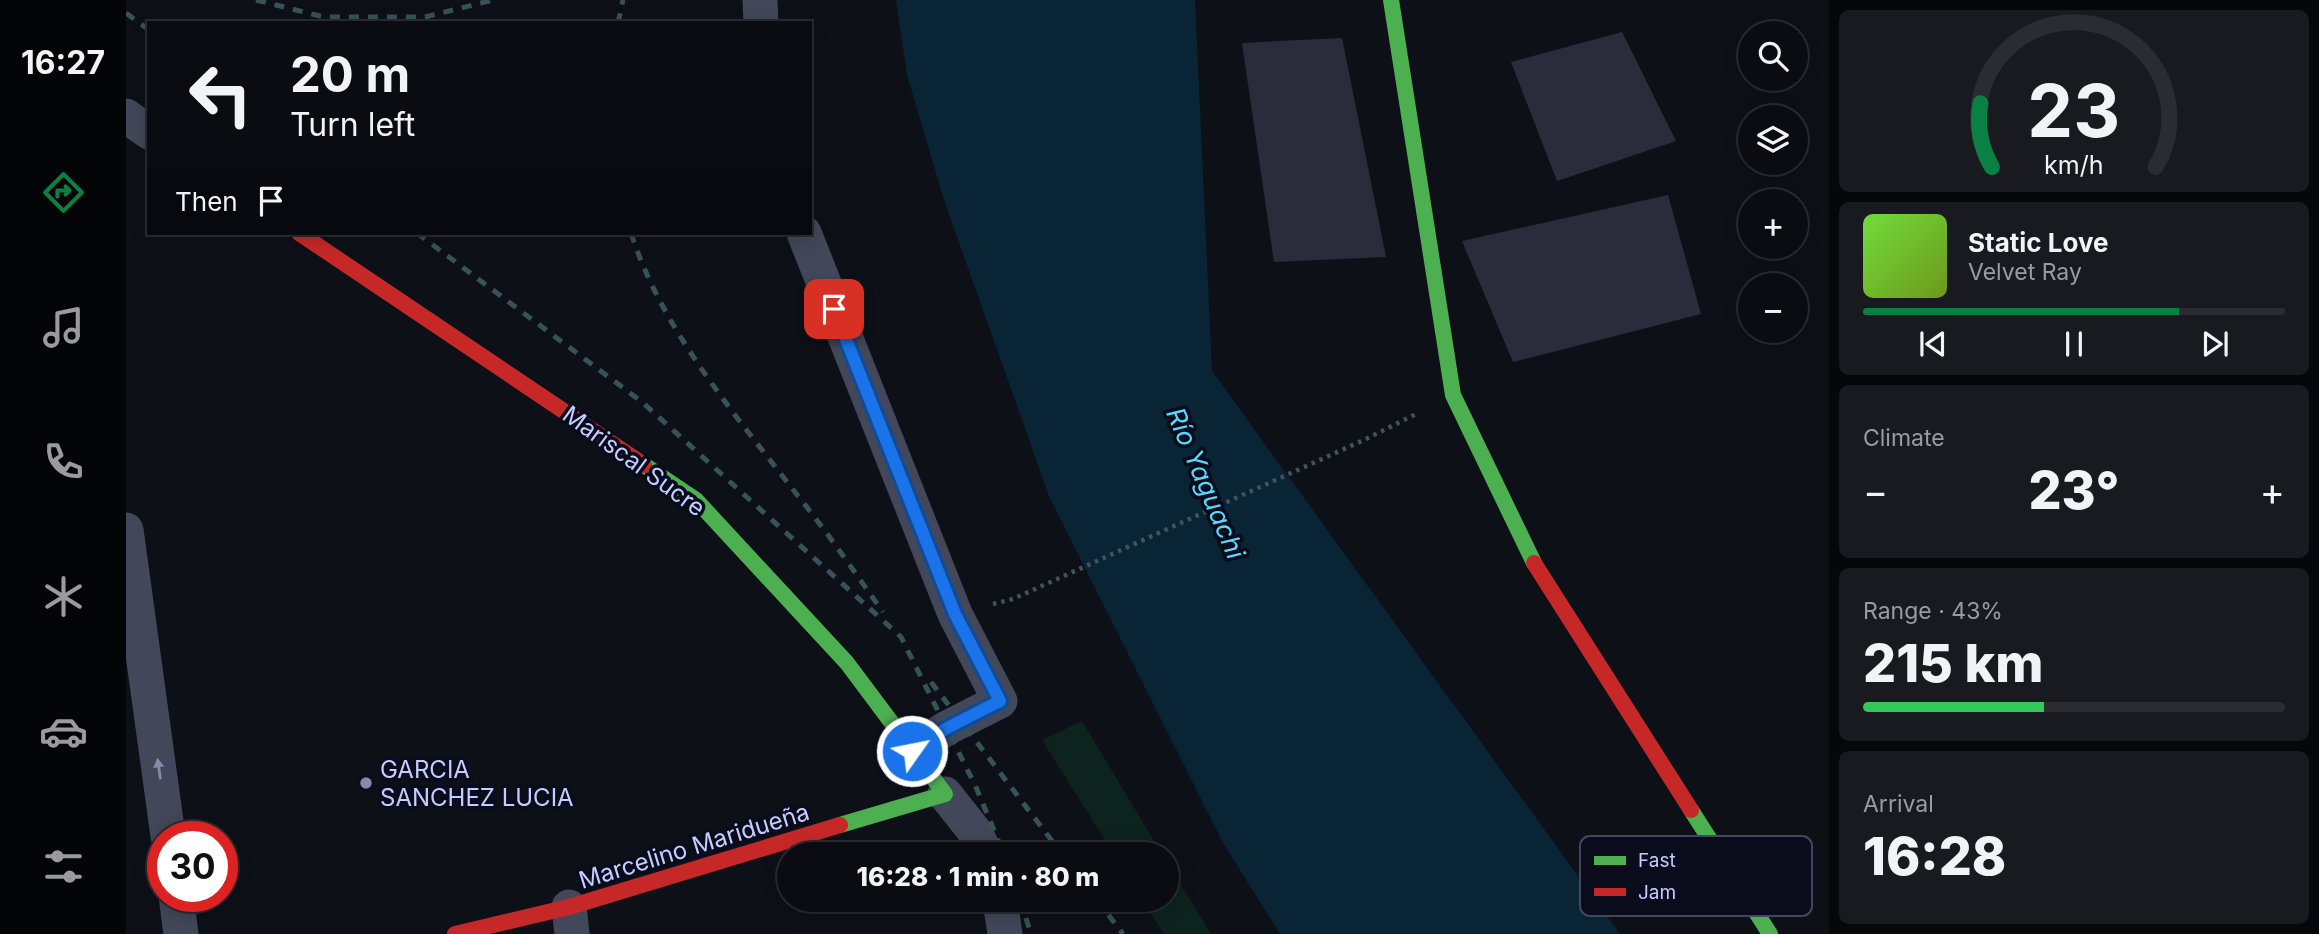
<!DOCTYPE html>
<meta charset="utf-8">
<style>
:root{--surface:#0a0c12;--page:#181a20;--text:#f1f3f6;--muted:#999b9f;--line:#2a2c32;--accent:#0b8043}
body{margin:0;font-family:Inter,sans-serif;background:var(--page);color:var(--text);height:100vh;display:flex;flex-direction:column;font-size:26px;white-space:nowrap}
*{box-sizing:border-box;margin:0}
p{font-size:23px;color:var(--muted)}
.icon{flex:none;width:38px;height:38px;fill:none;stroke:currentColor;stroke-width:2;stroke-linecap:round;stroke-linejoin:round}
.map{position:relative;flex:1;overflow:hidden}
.side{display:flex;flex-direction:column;gap:10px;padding:10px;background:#06070a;width:490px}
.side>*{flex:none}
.top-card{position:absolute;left:21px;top:21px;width:665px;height:214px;border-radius:0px;box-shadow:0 4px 18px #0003,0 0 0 2px var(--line);background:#0a0c12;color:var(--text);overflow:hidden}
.controls{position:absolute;left:1612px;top:21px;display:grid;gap:14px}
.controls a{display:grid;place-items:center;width:70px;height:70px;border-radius:50%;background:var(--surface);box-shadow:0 4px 18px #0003,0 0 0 2px var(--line);font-size:35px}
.speed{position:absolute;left:21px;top:821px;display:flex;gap:14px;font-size:35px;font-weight:700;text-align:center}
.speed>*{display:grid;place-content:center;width:91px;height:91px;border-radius:50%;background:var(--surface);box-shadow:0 4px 18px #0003,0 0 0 2px var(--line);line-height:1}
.speed .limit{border:10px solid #d22;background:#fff;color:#111}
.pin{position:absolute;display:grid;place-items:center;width:60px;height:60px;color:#fff;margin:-30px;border-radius:14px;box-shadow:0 4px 10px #0006}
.me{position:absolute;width:77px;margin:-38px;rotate:57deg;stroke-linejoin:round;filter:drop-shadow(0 0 5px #0008)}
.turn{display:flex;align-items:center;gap:24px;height:147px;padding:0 28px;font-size:32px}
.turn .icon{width:91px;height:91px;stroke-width:2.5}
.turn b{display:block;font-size:49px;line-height:60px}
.then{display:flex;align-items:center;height:66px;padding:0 28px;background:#0003;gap:14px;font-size:26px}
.big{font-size:52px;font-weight:800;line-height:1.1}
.side .card{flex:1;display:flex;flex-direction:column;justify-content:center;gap:10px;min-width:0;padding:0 24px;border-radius:10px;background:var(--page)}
.side .dial{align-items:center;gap:0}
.dial svg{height:182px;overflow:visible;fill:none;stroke:var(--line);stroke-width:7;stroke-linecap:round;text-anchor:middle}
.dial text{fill:var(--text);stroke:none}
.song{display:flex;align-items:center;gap:21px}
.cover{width:84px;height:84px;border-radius:10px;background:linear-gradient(135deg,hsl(100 70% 55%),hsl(80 70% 35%))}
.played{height:7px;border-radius:4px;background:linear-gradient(90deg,var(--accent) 75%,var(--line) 75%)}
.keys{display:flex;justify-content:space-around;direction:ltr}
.heat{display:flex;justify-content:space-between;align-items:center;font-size:38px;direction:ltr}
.charge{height:10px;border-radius:5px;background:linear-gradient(90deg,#34c759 43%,var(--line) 0)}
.trip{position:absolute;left:651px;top:842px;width:402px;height:70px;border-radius:35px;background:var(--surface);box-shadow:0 4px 18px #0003,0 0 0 2px var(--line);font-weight:800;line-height:70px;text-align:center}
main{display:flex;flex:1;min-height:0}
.tabs{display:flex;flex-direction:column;width:126px;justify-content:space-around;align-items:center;background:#040507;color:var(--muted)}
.tabs .icon{width:49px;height:49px}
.tabs .current{color:var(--accent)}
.tabs b{font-size:32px;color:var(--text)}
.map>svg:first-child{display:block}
.green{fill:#0d231d}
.water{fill:#082435}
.building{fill:#2b2c3b}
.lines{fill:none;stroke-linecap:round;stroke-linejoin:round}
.path{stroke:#415459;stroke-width:4.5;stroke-dasharray:3.5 5;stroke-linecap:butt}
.street{stroke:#424759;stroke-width:35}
.fast{stroke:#4caf50;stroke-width:16}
.jam{stroke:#c62828;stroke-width:16}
.rail{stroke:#375259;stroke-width:5;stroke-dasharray:10 9;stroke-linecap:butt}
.oneway{fill:#848aac}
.route-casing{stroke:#114b97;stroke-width:18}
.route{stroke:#1a73e8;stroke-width:12}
.poi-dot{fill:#858bae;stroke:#0a0c1c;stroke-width:2.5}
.labels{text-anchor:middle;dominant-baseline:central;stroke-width:7;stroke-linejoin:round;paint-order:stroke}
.street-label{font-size:24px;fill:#c5cdff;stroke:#0a0c1c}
.poi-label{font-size:24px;fill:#c5cdff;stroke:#0a0c1c;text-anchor:start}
.water-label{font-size:26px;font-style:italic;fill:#53dcff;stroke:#0a0c1c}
.key{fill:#0a0c1c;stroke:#424660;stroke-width:2}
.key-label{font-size:19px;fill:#c5cdff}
</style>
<main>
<nav class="tabs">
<b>16:27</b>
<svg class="icon current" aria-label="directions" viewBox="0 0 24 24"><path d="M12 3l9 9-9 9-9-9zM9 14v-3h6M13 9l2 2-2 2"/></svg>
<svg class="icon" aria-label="music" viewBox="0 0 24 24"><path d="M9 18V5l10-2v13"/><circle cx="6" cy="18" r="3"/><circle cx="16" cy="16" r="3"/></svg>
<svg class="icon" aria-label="phone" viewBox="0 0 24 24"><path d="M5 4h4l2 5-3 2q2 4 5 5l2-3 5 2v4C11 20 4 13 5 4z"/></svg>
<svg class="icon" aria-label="climate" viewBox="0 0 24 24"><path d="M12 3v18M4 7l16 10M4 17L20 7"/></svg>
<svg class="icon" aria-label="car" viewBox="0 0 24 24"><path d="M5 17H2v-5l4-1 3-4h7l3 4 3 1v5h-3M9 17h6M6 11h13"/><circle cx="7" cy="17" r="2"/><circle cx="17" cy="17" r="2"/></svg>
<svg class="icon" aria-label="filters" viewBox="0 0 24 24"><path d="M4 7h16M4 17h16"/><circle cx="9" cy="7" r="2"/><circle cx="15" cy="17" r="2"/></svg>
</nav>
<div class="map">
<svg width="1703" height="934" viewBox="0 0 1703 934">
<rect width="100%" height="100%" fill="#0e1018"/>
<!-- green -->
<path class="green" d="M956 721 1036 854H988L916 740Z
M1041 862 1085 934H1038L1016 900H1041Z"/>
<!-- water -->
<path class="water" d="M770 0H1069L1086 371 1494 934H1154L1097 843 923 496 818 200 781 75Z"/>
<!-- building -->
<path class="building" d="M1496 32 1550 141 1431 181 1385 62Z
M1216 38 1260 257 1148 262 1116 43Z
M1542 195 1575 314 1387 362 1336 241Z"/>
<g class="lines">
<!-- path -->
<path class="path" d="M867 604 887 599 1240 439 1290 414"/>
<!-- street -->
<path class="street" d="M634 0 635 23
M0 116 23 132
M678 233 829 614 874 701 821 728 786 750
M0 530 42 836
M819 794 849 832 860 854
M50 896 55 934
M874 900 879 934
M443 907 446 934"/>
<!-- fast -->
<path class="fast" d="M1265 0 1327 395 1408 563
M518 465 570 500 721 663 819 794 714 825
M1565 810 1644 934"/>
<!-- jam -->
<path class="jam" d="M173 233 518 465
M1408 563 1565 810
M329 934 443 907 714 825"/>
<!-- rail -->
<path class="rail" d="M130 0 198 17H299L367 0
M0 13 23 30
M492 23 497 0
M291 233 516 402 775 637 849 785 878 854
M505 233C537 332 609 414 672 496 702 533 729 573 757 612
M805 682 936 854
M894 900 905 934
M971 900 997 934"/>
</g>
<!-- one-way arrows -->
<defs><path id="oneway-solid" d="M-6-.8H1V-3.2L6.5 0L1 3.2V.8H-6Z" transform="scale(1.75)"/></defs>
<use class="oneway" href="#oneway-solid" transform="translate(33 769) rotate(-98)"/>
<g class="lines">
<!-- route casing -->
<g class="route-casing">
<path id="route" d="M708 309 829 614 874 701 821 728 786 751"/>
</g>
<!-- route -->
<use href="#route" class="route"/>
</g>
<!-- markers -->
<circle class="poi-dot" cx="240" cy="783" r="7"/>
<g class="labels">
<!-- street labels -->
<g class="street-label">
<text transform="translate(508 461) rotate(36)">Mariscal Sucre</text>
<text transform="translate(568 846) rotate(-17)">Marcelino Maridueña</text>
</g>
<!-- poi labels -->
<g class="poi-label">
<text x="254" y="769">GARCIA<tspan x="254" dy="28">SANCHEZ LUCIA</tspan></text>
</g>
<!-- water labels -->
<g class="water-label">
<text transform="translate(1080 483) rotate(67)">Río Yaguachi</text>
</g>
</g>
<!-- legend -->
<rect x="1454" y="836" width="232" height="80" rx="10" class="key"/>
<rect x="1468" y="856" width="32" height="9" fill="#4caf50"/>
<rect x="1468" y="888" width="32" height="8" fill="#c62828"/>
<g class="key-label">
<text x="1512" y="867">Fast</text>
<text x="1512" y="899">Jam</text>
</g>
</svg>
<div class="controls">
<a><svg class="icon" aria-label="search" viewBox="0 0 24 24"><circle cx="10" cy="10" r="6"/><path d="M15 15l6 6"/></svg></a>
<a><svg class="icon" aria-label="layers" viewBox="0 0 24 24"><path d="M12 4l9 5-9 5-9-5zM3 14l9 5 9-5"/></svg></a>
<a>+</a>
<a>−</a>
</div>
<div class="speed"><div class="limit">30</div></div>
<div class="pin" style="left:708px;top:309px;background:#d93025"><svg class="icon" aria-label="arrive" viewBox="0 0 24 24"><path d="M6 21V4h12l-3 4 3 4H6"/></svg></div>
<svg class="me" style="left:786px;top:751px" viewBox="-20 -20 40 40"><circle r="17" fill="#1a73e8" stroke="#fff" stroke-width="3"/><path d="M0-11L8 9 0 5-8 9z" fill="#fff"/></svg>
<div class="trip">16:28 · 1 min · 80 m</div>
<div class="top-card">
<div class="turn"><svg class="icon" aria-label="left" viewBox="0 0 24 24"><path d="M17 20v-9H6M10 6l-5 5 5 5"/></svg><div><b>20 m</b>Turn left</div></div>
<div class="then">Then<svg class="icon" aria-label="arrive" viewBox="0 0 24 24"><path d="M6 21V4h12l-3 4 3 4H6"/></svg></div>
</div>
</div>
<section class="side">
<div class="card dial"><svg viewBox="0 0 100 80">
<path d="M14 69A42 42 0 1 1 86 69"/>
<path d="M14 69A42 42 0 0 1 9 41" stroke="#0b8043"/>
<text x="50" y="56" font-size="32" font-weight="700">23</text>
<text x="50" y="72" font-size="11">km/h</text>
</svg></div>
<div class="card">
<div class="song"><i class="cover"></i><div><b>Static Love</b><p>Velvet Ray</p></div></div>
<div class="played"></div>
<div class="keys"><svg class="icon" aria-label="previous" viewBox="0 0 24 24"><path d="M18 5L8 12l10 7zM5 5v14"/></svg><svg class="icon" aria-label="pause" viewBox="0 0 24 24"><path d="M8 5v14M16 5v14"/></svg><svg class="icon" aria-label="next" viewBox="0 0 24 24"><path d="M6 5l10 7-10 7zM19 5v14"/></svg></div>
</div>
<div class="card"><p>Climate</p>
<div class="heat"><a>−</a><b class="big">23°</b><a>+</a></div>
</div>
<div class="card"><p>Range · 43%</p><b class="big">215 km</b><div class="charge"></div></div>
<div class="card"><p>Arrival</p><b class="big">16:28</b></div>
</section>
</main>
